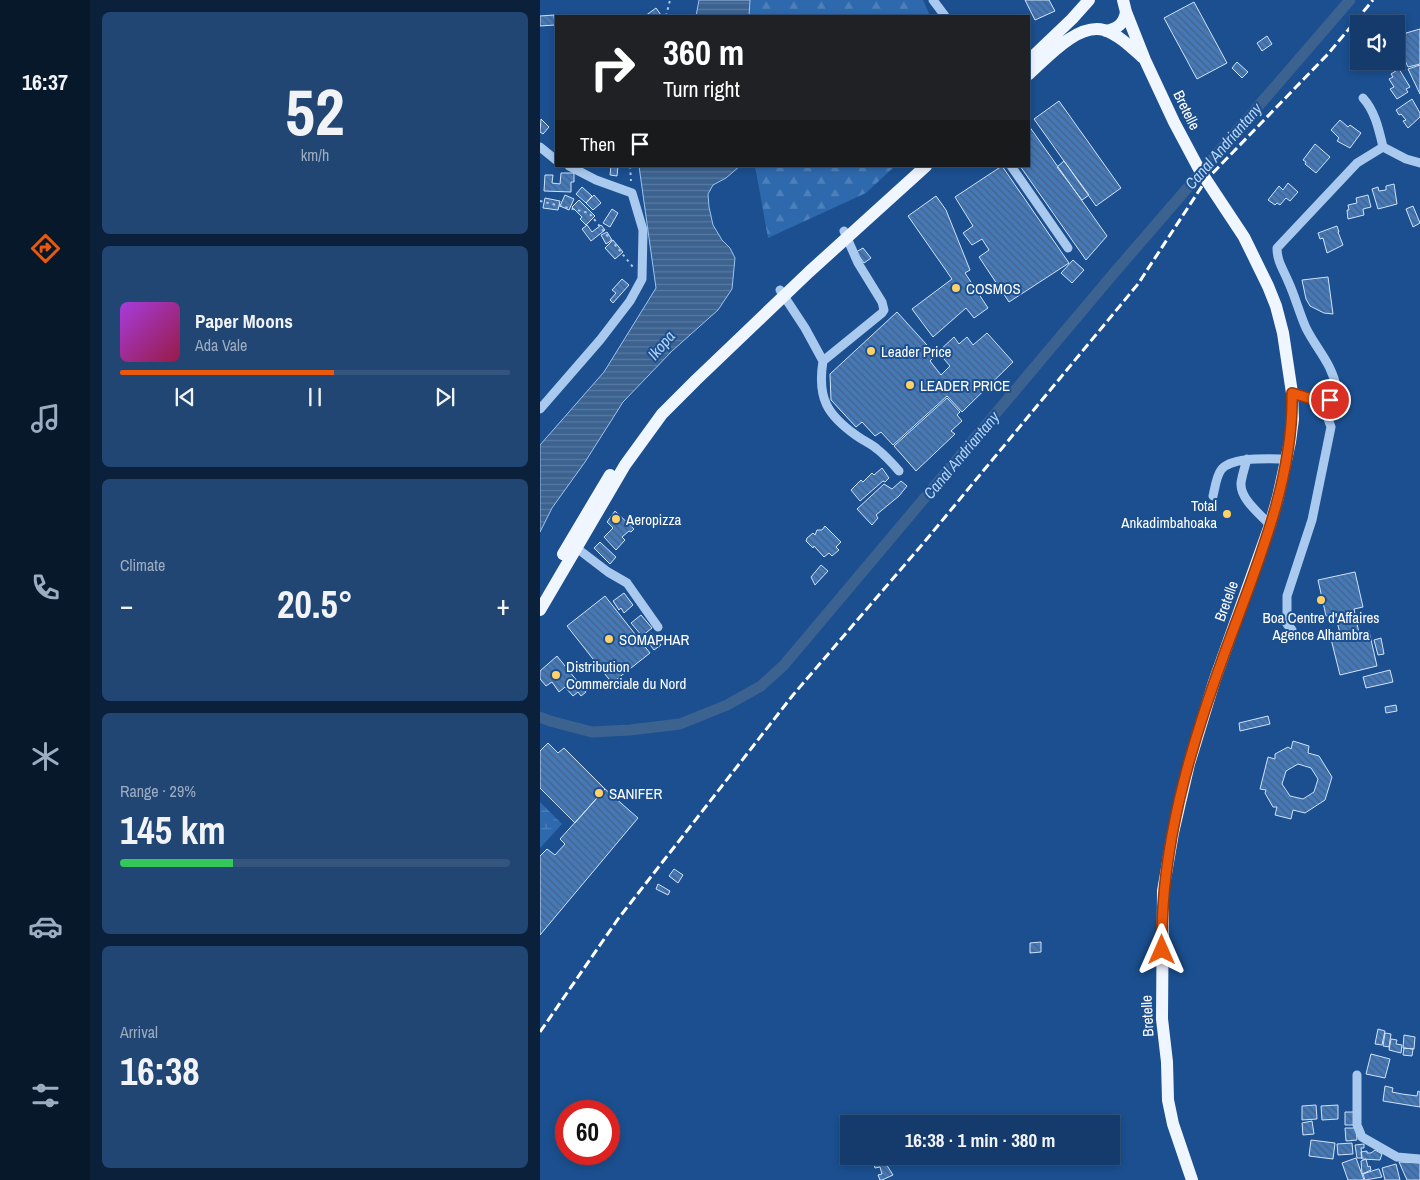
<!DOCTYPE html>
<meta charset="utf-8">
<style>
:root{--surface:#143b6b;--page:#214673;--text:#f1f3f6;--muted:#9dadc1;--line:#33557e;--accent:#ea580c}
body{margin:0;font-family:"Archivo Narrow",sans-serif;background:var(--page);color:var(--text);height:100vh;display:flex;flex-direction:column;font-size:19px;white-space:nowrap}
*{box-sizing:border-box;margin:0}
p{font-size:16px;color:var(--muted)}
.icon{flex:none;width:28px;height:28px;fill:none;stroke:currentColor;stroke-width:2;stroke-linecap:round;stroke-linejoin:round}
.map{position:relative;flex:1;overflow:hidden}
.sheet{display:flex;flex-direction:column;gap:12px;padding:12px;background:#0b203b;width:450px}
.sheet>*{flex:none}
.guide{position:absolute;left:15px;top:15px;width:475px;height:152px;border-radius:0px;box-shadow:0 2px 8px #0003,0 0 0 1px var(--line);background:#202124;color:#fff;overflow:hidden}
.tools{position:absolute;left:810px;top:15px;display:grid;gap:10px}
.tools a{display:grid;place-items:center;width:55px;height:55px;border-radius:0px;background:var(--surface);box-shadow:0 2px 8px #0003,0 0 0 1px var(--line);font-size:25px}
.speed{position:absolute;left:15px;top:1100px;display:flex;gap:10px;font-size:25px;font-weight:700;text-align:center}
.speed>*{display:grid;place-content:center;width:65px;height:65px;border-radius:50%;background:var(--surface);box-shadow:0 2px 8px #0003,0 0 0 1px var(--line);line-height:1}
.speed .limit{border:8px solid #d22;background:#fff;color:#111}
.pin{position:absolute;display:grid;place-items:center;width:42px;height:42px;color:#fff;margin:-21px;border:2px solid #fff;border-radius:50%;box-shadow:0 1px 5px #0007}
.me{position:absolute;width:55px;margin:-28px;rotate:0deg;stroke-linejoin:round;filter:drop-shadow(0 0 4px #0008)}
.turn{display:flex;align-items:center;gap:18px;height:105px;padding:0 25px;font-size:22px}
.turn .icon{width:65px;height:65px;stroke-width:2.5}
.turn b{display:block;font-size:35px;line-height:42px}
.then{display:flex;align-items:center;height:48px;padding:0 25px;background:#0003;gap:10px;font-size:19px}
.big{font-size:38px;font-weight:800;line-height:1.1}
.sheet .tile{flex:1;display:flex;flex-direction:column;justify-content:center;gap:8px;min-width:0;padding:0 18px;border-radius:8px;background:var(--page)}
.sheet .dial{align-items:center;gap:0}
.dial b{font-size:65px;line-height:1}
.song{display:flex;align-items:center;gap:15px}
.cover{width:60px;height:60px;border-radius:8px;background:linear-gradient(135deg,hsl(280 70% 55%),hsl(340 70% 35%))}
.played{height:5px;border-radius:2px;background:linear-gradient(90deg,var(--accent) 55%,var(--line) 55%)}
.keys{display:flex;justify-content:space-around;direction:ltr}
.heat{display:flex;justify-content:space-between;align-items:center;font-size:28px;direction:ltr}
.charge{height:8px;border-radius:4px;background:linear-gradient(90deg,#34c759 29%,var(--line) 0)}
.trip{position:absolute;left:300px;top:1115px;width:280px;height:50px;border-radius:0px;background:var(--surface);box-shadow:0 2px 8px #0003,0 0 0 1px var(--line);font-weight:800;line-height:50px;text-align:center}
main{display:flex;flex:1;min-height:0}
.dock{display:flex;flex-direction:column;width:90px;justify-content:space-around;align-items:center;background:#08182b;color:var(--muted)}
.dock .icon{width:35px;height:35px}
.dock .active{color:var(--accent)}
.dock b{font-size:22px;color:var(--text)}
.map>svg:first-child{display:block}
.forest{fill:url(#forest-firs)}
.wetland{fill:url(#wetland-marsh)}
.water{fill:url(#water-rules);stroke:#9cc4f0}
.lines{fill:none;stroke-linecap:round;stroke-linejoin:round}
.canal{stroke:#3c6290;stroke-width:11}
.building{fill:url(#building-back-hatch);stroke:#cfe3fa;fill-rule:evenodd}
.path{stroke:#a9c9ee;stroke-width:2;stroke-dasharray:2.5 4;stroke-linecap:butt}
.minor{stroke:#a9c9ee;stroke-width:9}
.major{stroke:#f0f6ff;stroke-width:12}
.rail{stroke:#fff;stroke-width:3;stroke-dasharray:9 4;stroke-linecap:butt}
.route-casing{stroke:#983908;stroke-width:12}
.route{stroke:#ea580c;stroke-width:9}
.poi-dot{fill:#ffd166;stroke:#1b4f8f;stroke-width:2}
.labels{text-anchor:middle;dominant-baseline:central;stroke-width:4;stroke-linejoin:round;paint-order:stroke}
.street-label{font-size:15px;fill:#fff;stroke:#1b4f8f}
.poi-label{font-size:15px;fill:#fff;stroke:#1b4f8f;text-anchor:start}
.water-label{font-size:16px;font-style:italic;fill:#b5d3f5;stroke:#1b4f8f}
</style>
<main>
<nav class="dock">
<b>16:37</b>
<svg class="icon active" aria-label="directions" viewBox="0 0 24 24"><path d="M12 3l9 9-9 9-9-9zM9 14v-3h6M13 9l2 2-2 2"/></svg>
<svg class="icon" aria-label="music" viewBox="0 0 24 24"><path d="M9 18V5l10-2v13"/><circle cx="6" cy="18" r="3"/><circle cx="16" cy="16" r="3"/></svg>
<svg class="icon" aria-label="phone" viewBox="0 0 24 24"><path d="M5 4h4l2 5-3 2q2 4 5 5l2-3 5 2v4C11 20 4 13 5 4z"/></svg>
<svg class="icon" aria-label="climate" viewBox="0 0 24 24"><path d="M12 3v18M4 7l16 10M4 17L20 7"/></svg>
<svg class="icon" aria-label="car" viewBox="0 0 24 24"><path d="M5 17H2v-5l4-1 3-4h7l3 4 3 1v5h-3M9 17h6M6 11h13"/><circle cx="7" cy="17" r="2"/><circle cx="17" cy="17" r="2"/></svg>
<svg class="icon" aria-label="filters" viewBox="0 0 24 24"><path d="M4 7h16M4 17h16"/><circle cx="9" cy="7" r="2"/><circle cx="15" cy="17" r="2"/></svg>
</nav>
<section class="sheet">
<div class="tile dial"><b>52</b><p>km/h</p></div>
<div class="tile">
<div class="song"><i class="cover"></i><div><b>Paper Moons</b><p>Ada Vale</p></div></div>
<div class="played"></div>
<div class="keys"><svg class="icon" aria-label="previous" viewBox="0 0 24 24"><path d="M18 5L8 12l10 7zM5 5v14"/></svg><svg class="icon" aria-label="pause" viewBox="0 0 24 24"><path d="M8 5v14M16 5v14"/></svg><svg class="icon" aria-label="next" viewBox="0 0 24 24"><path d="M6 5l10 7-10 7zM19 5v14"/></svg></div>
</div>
<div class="tile"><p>Climate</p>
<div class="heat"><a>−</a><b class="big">20.5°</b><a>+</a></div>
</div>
<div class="tile"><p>Range · 29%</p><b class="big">145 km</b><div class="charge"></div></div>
<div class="tile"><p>Arrival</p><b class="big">16:38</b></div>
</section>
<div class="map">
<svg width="880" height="1180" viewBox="0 0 880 1180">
<defs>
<pattern id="forest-firs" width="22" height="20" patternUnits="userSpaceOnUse" patternTransform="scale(1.25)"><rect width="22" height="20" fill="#2e69ad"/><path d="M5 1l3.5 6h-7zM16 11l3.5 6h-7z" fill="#4d80b9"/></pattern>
<pattern id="wetland-marsh" width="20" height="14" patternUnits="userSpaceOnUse" patternTransform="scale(1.25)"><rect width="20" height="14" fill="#2e69ad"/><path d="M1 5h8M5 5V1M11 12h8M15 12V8" fill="none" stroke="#4d80b9"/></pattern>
<pattern id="water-rules" width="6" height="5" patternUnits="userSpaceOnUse" patternTransform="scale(1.25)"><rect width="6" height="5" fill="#3c6290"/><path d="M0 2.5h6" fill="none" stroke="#597aa1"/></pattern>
<pattern id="building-back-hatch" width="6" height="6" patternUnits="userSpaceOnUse" patternTransform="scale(1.25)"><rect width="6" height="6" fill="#4478b7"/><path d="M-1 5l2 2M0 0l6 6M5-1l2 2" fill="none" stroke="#486282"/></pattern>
</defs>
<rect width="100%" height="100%" fill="#1b4f8f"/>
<!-- forest -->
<path class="forest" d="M210 0H383L390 16H209Z
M215 166H355L326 193 228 238Z"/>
<!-- wetland -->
<path class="wetland" d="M0 802 22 824 0 848Z"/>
<!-- water -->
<path class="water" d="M159 0H210L209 16H156Z
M99 166H200L186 178 173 185 168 194 169 207 173 225 182 240 190 248 195 258 192 289 178 310 132 351 83 402 45 462 12 508 0 532V445L64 372 116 288Z"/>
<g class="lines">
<!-- canal -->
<path class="canal" d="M0 717 10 721 52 732 90 730 140 724 187 705 221 686 244 665 574 273 810 0"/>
</g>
<!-- building -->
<path class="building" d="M485 0H509L515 11 495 20Z
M654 2 687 63 657 79 624 18Z
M116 8 121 15 120 16H105Z
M14 15 15 25 0 26V16Z
M880 29V64L868 67 860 50 866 33Z
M727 36 732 44 722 51 717 43Z
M697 62 708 72 702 78 692 68Z
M880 65V94L868 69Z
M859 69 870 87 866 89 868 92 857 99 850 89 854 87 849 79 853 77 851 74Z
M872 99 880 113V117L868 128 863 121 866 120 861 114 859 115 856 110Z
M519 101 581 188 556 206 494 119Z
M1 119 9 127 3 134 0 132Z
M800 120 808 127 810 125 821 133 810 148 797 141 799 138 791 130Z
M489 126 567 236 546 260 480 166H489Z
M775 144 790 157 776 173 765 164 766 162 763 160Z
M524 161 549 195 542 200 517 167Z
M71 166H78L77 176 70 175Z
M462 166 529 263 469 302 439 257 449 250 442 239 432 245 423 233 433 226 415 197Z
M21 173H34V182H31V192L4 191 5 175H13L12 183 20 184Z
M748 183 758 192 750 201 746 198 740 205 737 203 735 205 728 200 739 186 743 190Z
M854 184 857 204 838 209 832 189 838 187 839 191 846 190V186Z
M42 187 52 196 46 203 36 194Z
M25 195 34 199 29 210 20 206Z
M54 195 61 203 53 210 46 203Z
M828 195 831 207 823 209 824 215 808 219 807 210H809L808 205 817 203 816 198Z
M396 196 406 210 430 270 425 273 448 308 434 318 426 308 393 337 372 309 412 279 368 216Z
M5 198 20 201 18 210 3 208Z
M39 200 55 216 46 225 40 219 42 217 32 207Z
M873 206 880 223 873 227 866 209Z
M72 209 78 213 70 227 63 223Z
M47 225 52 232 61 225 65 230 51 241 42 229Z
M797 226 799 232H798L803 245 787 253 783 238 780 239 778 233Z
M67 232 72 240 66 244 61 235Z
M73 240 83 252 75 259 65 248Z
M323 248 331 258 324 263 316 252Z
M533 260 544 270 532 283 521 273Z
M788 277 793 314 784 313 770 306 766 299 762 280Z
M82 279 89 285 73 303 70 300 76 293 72 290Z
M357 312 396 355 390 361 401 375 410 366 398 352 414 337 419 344 427 337 433 345 447 333 473 362 422 412 407 396 353 445 341 432 335 436 322 422 316 427 291 400 290 374Z
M407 398 420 412 417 415 422 421 411 431 415 434 376 471 354 446Z
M342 468 349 478 345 482 343 481 320 501 311 490 321 480 323 482 332 473 334 475Z
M361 481 367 486 359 496 336 515 338 518 332 525 317 509 344 484 352 489Z
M75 511 94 529 91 532 89 531 82 537 85 540 76 550 64 537 73 528 67 522Z
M285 526 301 542 296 547 299 550 292 556 289 553 284 557 274 546 273 548 266 541 267 538 273 533 275 535 277 530H282Z
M60 542 76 557 70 564 54 548Z
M281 565 288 571 275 585 271 577Z
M815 572 823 607 814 609 819 633 829 631 837 666 800 675 791 639 801 637 795 614 786 616 778 580Z
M84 593 93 605 84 613 81 608 79 610 73 601Z
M65 596 110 653 72 683 27 626Z
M101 615 112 628 102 636 91 623Z
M112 633 121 645 114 650 105 638Z
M841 638 844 654 838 655 834 640Z
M17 656 46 692 41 696 38 692 33 696 25 687 19 692 12 682 6 686 0 679V671Z
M850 670 853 682 826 688 823 677Z
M856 705 857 711 846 713 845 707Z
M728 716 730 724 700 731 699 723Z
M753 741 769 746 768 753 779 756 792 777 785 800 765 813 753 810 751 819 735 815 737 807H733L725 793 726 790 720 789 728 757 735 759V754L748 747 751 749ZM758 764 771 768 778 779 774 792 763 799 750 796 742 784 746 771Z
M8 743 18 753 24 748 65 789 35 823 0 788V751Z
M65 789 98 818 0 935V856L7 849 15 855 25 844 20 839Z
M134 869 143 875 138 883 129 876Z
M118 884 130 891 128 895 116 889Z
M501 942V952L490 953V943Z
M838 1029 845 1031 842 1045 835 1044Z
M845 1033 851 1034 849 1047 843 1046Z
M864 1035 875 1037 874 1049 863 1048Z
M851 1039 857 1040 856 1044 862 1045 861 1053 849 1050Z
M864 1048 873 1049 872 1056 863 1055Z
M831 1054 850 1059 845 1078 826 1074Z
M845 1086 853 1088 852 1092 862 1094 877 1096 878 1091 880 1092V1107L843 1101Z
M776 1105 777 1119 762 1120V1106Z
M798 1105V1119L782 1120 781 1106Z
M805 1112H815L816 1125H805Z
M772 1121 774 1134 763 1135 762 1123Z
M805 1128H816L817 1140 806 1141Z
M771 1140 795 1143 793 1159 769 1156Z
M812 1143 813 1154 798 1155 797 1144Z
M824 1144V1148H821L822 1158H817L815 1145Z
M835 1150 842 1154 840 1160 822 1159 821 1152 827 1151V1153H831Z
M339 1158 340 1161 342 1160 344 1164H346L348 1167 353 1175 342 1180H340L338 1175 342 1174 340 1167 335 1168 333 1161Z
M816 1158 824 1180H808L802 1163Z
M826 1159 828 1167 830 1166 831 1170 822 1174 821 1161Z
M859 1162 880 1163V1180H867Z
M856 1164 860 1180H845L842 1168Z
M838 1169H839L842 1177 825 1180 823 1174Z"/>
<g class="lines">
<!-- path -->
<path class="path" d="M126 16 130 0
M90 166 91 181
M0 201 49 213 93 267"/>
<!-- minor -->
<path class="minor" d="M393 0 405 16
M823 98C835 111 839 130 843 147L866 159 880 163
M0 147 16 160
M471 166 528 248
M240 290 265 328 283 361 342 313 344 310 342 302 318 263 304 231
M283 361C277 398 287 415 317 436 324 441 331 444 337 449 345 455 352 463 359 471
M752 393C767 398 789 410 797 390 792 363 777 350 766 328 759 312 755 296 748 281 743 269 737 261 737 248L817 163 843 147
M0 409 60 340 90 301 102 279 103 230 92 193 56 180 29 166
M707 459C705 467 702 475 701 483 700 499 720 514 730 525
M673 496C675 488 676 477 681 470 691 456 731 459 747 459
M34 546 68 572 87 583 118 627
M752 630 747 624V596L772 520 791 427 782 402
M817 1075V1125L822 1137 857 1157 880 1159"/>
<!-- major -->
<path class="major" d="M583 0 586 12 605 60 634 122 659 169 704 237 728 286 736 306 743 333 752 393 753 419 750 442 738 497 730 525 674 682 649 764 633 833 623 891 622 1019 627 1062 628 1100 633 1124 652 1180
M566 31C577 29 584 24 586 12
M489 60 532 19 549 0
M489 74C507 58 537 23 564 30 579 35 591 47 602 57
M23 554 70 475
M0 610 85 465 122 414 156 380 269 272 386 166"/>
<!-- rail -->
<path class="rail" d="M0 1032 78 919 253 695 386 540 598 284 666 180 788 54 833 0"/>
</g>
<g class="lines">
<!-- route casing -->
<g class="route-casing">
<path id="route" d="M622 950C620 848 650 747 685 652 715 570 754 481 752 393L782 402 790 400"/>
</g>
<!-- route -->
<use href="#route" class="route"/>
</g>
<!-- markers -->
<g class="poi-dot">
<circle cx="416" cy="288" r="5"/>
<circle cx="331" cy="351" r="5"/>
<circle cx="370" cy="385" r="5"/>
<circle cx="687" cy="514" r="5"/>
<circle cx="76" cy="519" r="5"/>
<circle cx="781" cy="600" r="5"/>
<circle cx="69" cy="639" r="5"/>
<circle cx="16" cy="675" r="5"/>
<circle cx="59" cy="793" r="5"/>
</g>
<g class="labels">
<!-- street labels -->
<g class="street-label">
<text transform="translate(647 110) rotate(64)">Bretelle</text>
<text transform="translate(686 601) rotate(-70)">Bretelle</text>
<text transform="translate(607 1016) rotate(-93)">Bretelle</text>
</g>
<!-- poi labels -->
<g class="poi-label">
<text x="426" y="288">COSMOS</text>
<text x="341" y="351">Leader Price</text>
<text x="380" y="385">LEADER PRICE</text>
<text x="677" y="505" text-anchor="end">Total<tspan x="677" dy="17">Ankadimbahoaka</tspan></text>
<text x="86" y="519">Aeropizza</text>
<text x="781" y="617" text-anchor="middle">Boa Centre d'Affaires<tspan x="781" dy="17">Agence Alhambra</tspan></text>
<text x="79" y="639">SOMAPHAR</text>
<text x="26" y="666">Distribution<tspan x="26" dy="17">Commerciale du Nord</tspan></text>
<text x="69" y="793">SANIFER</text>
</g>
<!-- water labels -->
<g class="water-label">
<text transform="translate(683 146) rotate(-49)">Canal Andriantany</text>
<text transform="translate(121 345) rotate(-50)">Ikopa</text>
<text transform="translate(421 455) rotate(-50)">Canal Andriantany</text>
</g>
</g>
</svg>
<div class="tools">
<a><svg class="icon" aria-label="sound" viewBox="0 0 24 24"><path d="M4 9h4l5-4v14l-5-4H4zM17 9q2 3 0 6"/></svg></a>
</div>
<div class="speed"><div class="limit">60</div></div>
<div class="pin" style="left:790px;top:400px;background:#d93025"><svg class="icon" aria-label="arrive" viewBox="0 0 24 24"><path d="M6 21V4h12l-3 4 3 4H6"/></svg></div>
<svg class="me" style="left:622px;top:950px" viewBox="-20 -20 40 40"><path d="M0-17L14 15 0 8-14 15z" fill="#ea580c" stroke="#fff" stroke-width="4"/></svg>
<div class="trip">16:38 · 1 min · 380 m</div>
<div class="guide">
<div class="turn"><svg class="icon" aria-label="right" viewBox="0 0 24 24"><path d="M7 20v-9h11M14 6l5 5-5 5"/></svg><div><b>360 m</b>Turn right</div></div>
<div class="then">Then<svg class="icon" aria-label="arrive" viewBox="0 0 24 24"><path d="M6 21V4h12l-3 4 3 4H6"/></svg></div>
</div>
</div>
</main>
